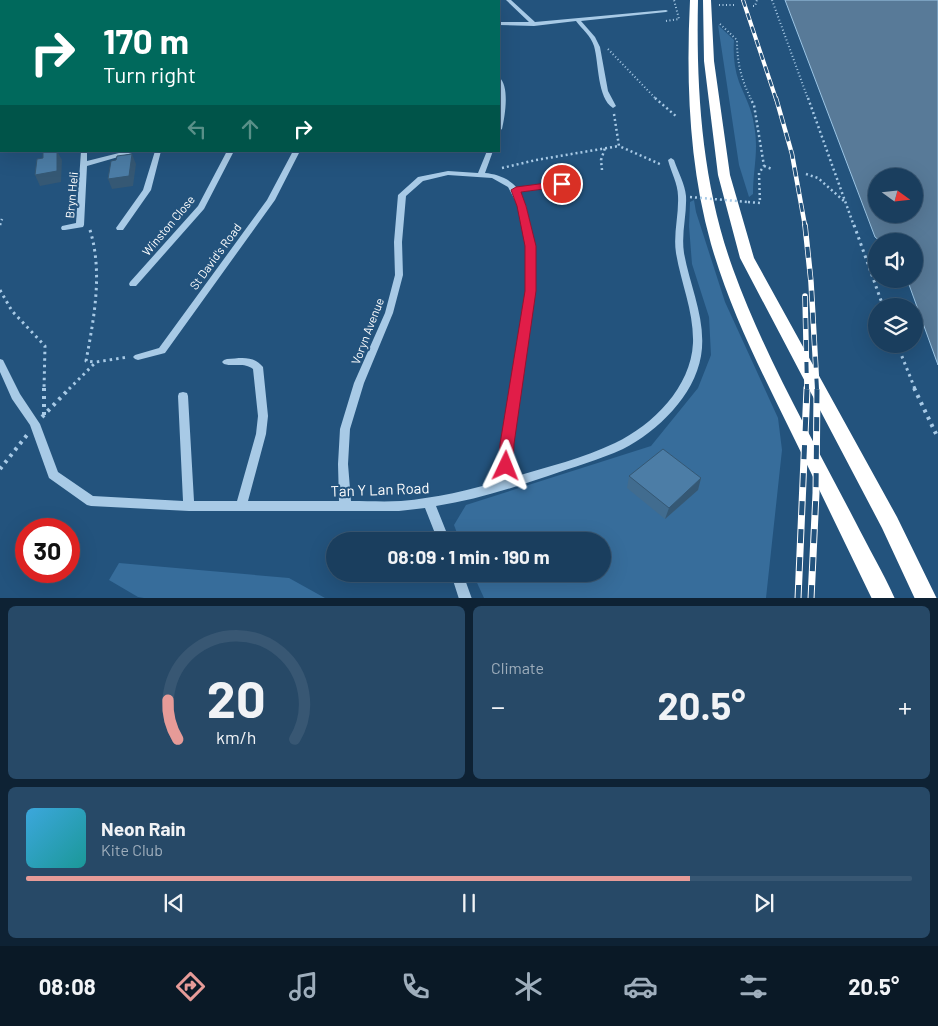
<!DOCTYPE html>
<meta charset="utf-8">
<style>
:root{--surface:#1a3e5e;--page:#274967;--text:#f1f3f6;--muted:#9faebc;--line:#385773;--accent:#e69b98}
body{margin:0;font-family:Barlow,sans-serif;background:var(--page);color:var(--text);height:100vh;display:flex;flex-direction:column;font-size:19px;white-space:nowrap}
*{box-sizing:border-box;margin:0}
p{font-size:16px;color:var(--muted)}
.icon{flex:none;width:28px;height:28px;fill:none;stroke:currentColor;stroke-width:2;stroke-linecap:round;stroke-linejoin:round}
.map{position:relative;height:598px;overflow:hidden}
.panel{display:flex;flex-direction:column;gap:8px;padding:8px;background:#0e2234;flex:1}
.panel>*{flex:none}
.top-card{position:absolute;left:0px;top:0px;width:500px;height:152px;box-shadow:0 5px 20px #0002,0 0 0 1px var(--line);background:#00695c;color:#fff;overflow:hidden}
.needle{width:32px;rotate:105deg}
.tools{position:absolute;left:868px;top:168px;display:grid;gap:10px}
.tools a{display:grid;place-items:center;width:55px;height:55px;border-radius:50%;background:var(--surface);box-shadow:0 5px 20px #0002,0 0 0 1px var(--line);font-size:25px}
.speed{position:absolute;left:15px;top:518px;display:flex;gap:10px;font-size:25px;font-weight:700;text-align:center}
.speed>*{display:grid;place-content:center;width:65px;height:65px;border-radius:50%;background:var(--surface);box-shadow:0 5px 20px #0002,0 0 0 1px var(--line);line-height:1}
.speed .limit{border:8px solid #d22;background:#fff;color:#111}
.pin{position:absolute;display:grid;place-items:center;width:42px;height:42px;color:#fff;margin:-21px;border:2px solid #fff;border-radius:50%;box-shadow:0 1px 5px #0007}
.me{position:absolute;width:55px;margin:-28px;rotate:2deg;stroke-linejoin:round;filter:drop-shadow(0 0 4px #0008)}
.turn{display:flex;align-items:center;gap:18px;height:105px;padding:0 20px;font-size:22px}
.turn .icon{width:65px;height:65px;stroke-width:2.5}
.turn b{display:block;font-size:35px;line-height:42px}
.lanes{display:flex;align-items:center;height:48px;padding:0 20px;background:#0003;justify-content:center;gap:25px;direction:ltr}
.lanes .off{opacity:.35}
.big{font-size:38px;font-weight:700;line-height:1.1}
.panel .card{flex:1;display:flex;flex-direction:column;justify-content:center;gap:8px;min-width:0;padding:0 18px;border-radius:8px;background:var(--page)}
.panel .dial{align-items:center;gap:0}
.dial svg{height:130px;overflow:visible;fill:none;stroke:var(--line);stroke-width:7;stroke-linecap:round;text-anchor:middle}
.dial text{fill:var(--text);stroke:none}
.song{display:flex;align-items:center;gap:15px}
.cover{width:60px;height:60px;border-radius:8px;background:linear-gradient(135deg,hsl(200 70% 55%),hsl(180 70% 35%))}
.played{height:5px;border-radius:2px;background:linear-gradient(90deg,var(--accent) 75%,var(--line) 75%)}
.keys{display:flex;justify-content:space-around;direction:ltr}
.heat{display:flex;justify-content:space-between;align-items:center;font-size:28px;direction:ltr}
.panel .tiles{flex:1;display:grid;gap:8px;grid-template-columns:1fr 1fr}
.card:last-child{grid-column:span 2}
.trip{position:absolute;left:326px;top:532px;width:285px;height:50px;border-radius:25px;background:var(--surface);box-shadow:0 5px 20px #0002,0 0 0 1px var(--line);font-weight:700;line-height:50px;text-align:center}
.tabs{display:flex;height:80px;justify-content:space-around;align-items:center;background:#0a1926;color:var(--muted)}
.tabs .icon{width:35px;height:35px}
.tabs .active{color:var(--accent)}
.tabs b{font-size:22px;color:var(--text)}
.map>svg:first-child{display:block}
.green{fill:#376d9b}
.water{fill:#587a98;stroke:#9cc6e6;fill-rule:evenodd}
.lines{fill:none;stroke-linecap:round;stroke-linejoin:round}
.path-far3{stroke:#a8cae6;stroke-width:2;stroke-dasharray:1 2.5;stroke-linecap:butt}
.path-far2{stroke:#a8cae6;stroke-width:2.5;stroke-dasharray:2 3;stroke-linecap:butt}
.path-far1{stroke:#a8cae6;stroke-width:3;stroke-dasharray:2.5 4;stroke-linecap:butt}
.path{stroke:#a8cae6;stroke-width:4;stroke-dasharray:3 5;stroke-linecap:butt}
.minor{fill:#a8cae6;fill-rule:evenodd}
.major{fill:#e9f2fd;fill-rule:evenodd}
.highway{fill:#fff;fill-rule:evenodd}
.rail-far3-casing{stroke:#fff;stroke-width:4}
.rail-far2-casing{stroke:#fff;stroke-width:4.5}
.rail-far1-casing{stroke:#fff;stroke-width:5.5}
.rail-casing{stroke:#fff;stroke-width:7}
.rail-far3{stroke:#23537d;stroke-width:2.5;stroke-dasharray:7;stroke-linecap:butt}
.rail-far2{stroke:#23537d;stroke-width:3;stroke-dasharray:9;stroke-linecap:butt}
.rail-far1{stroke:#23537d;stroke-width:4;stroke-dasharray:11;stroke-linecap:butt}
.rail{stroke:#23537d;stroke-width:5;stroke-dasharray:14;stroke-linecap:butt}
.path-bridge{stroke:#a8cae6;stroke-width:2.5;stroke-dasharray:2 3;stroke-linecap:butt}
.wall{fill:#416c8f}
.shaded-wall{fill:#355874}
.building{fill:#4c7da6;stroke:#355874}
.route{fill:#e11d48;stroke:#92132f}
.labels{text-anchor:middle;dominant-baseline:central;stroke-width:4;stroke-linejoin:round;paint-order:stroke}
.street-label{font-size:12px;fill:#fff;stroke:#23537d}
.near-street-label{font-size:15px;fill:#fff;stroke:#23537d}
</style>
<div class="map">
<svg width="938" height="599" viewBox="0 0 938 599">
<rect width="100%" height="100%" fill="#23537d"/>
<!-- green -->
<path class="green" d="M718 25 734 40C733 53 734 68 739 82 745 97 752 109 754 125 759 151 753 169 753 194L749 197 739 165Z
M694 200 696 212 725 302 778 418 782 450 766 598H484L473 574H602V541H460L454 525 466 505 651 446 698 388 711 355 709 317 692 264 689 226 690 202Z
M119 563 289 578 325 598H144L138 597 109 580Z"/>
<!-- water -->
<path class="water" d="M785 0H938V365L907 279H914V241H880L875 237ZM876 176H914V214H876Z"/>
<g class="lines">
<!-- path-far3 -->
<path class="path-far3" d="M772 0 808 99
M719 5H734
M753 6H755L757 0
M666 21 679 19 674 0
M720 24 737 40C737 62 741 79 751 99
M608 49 656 99"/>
<!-- path-far2 -->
<path class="path-far2" d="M655 98 677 117
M808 98 854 226
M614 114 619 146 662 165
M764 166 772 169
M502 168 536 160 619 146
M602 170 601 160 605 148
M806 174 818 178 844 201
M748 202 760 203 759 173 764 166 754 105 750 98
M0 225 2 219"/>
<!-- path-far1 -->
<path class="path-far1" d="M854 225 883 306
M90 230C103 272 94 318 86 361L95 362
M0 290 12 311 45 346 44 389
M897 344 915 389
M69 389 96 362 128 357"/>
<!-- path -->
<path class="path" d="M914 388 938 438
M44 415V388
M42 417 70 388
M0 469 27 435"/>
<!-- minor -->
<path class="minor" d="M262 0H266V1H262Z
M374 0H378V1H374Z
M506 0H511L535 22 666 10 668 11 666 12 581 21 595 37 600 47 608 91 616 106 613 108C597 98 599 63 594 46 591 36 582 29 576 21L534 26 499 25V22H529Z
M0 61H1V65H0Z
M499 77C510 86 505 116 502 129L499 131Z
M81 151H87V161L127 151H139L87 166 84 225 83 227 65 230H62L61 228 62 226 76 223Z
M155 151H161L151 190 123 230H117L116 228 143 190Z
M227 151H234L204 209 136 286H130L129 284 130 282 198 206Z
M293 151H300L275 200 165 353 138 360 135 359 133 357 135 355 159 348 267 200Z
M487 151H493L485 173C496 174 509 178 517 188L562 182 566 184 562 186 519 192 526 206 535 246 534 291 512 444V466L514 477C547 467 584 458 615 443 653 425 691 387 693 343 694 312 681 283 676 253 673 234 679 215 678 196 678 184 671 172 668 160L671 158 674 160C678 172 685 184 686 196 687 215 681 233 684 253 690 287 707 321 701 356 694 396 658 431 623 449 599 460 573 467 548 476 512 488 475 500 436 506L450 541H438L425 508 399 511H189L91 506 87 505 49 478 30 425 12 399 0 372V359L3 360 20 394 40 424 58 472 93 496 183 501 178 396 179 393 183 392 187 393 188 396 194 501H237L256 434 258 416 253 369C244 362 234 367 224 364L222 362 224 360 227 359C241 358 253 355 263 367L268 416 266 434 248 501H339L338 464 340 429 354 383 385 313 395 275 394 242 398 195 418 177 448 171 478 173ZM448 175 492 178 508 187 518 206 527 246 526 291 502 444 500 466 504 480C470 490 436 498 401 501 384 502 367 501 351 501L348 464 350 429 364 383 393 313 403 275 402 242 406 196 423 181Z
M451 574H463L472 599H459Z"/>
<!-- major -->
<path class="major" d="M1 123V130L0 131V124Z"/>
<!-- highway -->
<path class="highway" d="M690 0H698C696 91 702 183 733 269 765 357 812 438 855 521 868 547 883 572 895 599H872C845 543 818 487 791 432 761 371 730 310 711 244 689 165 686 82 690 0Z
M703 0H711L714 61 730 175 754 258 897 517 937 599H915L882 528 740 258 718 175 704 61Z"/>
<!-- rail-far3 casing -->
<g class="rail-far3-casing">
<path id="rail-far3" d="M743 0 776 99"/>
</g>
<!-- rail-far2 casing -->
<g class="rail-far2-casing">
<path id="rail-far2" d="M776 98 792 154 805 226"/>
</g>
<!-- rail-far1 casing -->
<g class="rail-far1-casing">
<path id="rail-far1" d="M805 225 811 282 817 389
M805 296 807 389"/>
</g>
<!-- rail casing -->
<g class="rail-casing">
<path id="rail" d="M798 599 807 388
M811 599 816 493 817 388"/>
</g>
<!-- rail-far3 -->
<use href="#rail-far3" class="rail-far3"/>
<!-- rail-far2 -->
<use href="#rail-far2" class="rail-far2"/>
<!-- rail-far1 -->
<use href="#rail-far1" class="rail-far1"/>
<!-- rail -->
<use href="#rail" class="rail"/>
<!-- path-bridge -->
<path class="path-bridge" d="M690 197 748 202"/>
</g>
<!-- wall -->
<path class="wall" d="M629 476 701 478 698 490 665 519 627 488Z"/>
<!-- shaded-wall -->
<path class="shaded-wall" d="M57 151 62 160 61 182 40 186 35 175Z
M132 154 136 164 133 186 112 189 108 179Z
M701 478 698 490 665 519 669 508Z"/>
<!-- building -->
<path class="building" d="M141 0H164V1H137Z
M49 151H57V171L35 175 37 159 43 158V152Z
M132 154 129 176 108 179 111 161 116 160 117 156Z
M663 449 701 478 669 508 629 476Z"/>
<!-- route -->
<path class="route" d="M562 181 567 184 566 186 521 192 526 206 536 246V291L514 444 513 466 511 470 506 472 501 470 499 466 500 444 525 291V246L517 206 511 190 516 187Z"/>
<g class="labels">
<!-- street labels -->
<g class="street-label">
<text transform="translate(71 195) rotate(-85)">Bryn Heli</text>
<text transform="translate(168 225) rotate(-50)">Winston Close</text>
<text transform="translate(215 256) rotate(-54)">St David's Road</text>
<text transform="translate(367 331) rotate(-69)">Voryn Avenue</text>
</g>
<!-- near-street labels -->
<g class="near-street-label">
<text transform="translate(380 489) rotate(-2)">Tan Y Lan Road</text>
</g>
</g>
</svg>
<div class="tools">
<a><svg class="needle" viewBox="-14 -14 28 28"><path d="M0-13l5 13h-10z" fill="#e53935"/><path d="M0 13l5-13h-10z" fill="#9faebc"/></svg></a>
<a><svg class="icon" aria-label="sound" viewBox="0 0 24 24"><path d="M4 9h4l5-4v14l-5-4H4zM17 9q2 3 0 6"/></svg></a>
<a><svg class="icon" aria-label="layers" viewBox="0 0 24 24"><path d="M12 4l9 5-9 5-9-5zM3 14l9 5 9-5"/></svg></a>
</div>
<div class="speed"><div class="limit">30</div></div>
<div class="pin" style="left:562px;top:184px;background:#d93025"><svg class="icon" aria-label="arrive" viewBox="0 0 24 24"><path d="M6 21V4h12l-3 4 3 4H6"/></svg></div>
<svg class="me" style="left:506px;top:466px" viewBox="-20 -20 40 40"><path d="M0-17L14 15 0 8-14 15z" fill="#e11d48" stroke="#fff" stroke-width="4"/></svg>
<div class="trip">08:09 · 1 min · 190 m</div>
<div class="top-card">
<div class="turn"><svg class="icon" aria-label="right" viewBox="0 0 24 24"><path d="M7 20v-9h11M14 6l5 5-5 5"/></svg><div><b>170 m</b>Turn right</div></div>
<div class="lanes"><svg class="icon off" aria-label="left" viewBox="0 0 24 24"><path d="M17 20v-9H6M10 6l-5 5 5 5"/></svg><svg class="icon off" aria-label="ahead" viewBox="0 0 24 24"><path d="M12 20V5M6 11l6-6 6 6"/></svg><svg class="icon" aria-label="right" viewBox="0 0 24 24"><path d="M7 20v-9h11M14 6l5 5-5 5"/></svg></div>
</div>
</div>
<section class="panel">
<div class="tiles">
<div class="card dial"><svg viewBox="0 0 100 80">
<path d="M14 69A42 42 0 1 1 86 69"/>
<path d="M14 69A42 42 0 0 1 8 45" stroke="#e69b98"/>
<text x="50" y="56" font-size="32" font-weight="700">20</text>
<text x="50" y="72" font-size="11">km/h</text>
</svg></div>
<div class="card"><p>Climate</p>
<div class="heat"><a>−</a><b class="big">20.5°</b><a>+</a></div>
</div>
<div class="card">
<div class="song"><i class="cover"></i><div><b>Neon Rain</b><p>Kite Club</p></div></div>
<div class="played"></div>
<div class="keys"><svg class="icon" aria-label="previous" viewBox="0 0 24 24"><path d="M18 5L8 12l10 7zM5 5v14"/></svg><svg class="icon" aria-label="pause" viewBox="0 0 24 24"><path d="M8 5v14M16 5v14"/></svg><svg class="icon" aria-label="next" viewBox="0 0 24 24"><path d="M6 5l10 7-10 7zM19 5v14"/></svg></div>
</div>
</div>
</section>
<nav class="tabs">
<b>08:08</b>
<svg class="icon active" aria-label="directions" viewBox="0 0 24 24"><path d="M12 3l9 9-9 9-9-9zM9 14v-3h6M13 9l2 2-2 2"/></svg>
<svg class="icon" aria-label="music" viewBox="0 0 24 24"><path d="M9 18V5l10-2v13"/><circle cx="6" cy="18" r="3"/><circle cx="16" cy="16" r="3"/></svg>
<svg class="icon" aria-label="phone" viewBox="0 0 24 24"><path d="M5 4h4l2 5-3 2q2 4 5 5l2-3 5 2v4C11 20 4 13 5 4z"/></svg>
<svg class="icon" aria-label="climate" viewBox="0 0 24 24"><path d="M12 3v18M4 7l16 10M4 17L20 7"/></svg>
<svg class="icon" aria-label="car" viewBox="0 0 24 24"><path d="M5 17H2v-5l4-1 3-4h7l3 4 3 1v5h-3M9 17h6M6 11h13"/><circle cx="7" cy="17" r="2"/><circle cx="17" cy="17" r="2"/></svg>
<svg class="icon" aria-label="filters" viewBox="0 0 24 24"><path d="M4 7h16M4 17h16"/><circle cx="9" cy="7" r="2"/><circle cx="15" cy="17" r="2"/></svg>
<b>20.5°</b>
</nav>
